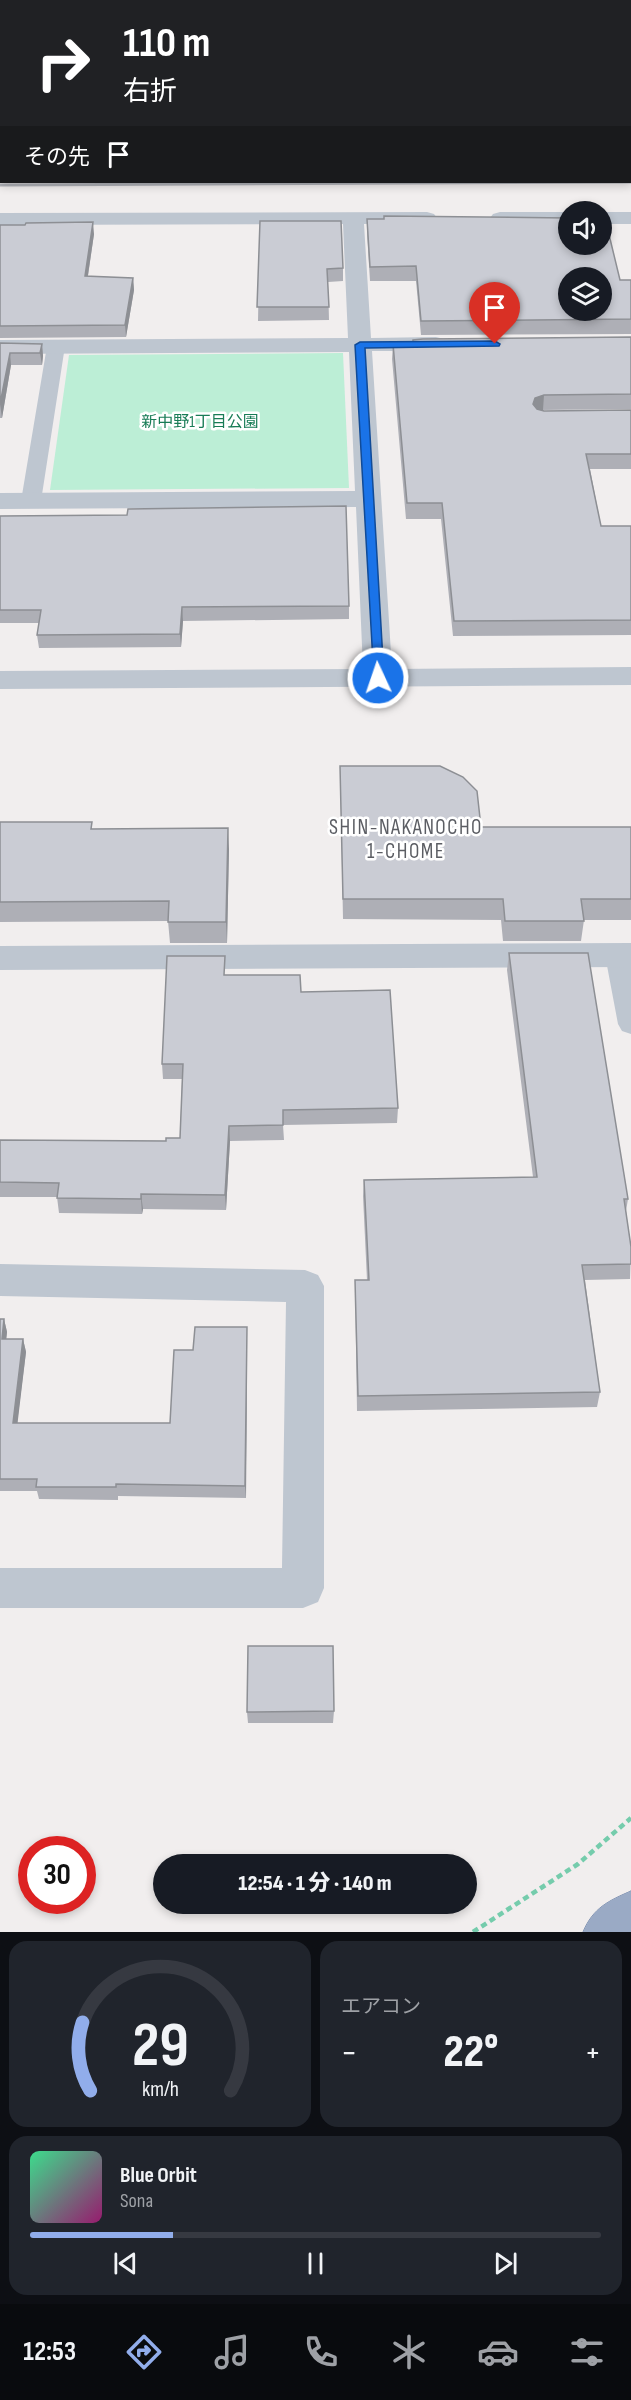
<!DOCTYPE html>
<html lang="ja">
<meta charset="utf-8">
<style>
:root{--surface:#171b24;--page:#20242c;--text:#f1f3f6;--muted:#9ea1a6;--line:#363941;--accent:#91adeb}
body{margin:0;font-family:"Sofia Sans Condensed","Noto Sans JP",sans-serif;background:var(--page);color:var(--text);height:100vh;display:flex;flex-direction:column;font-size:22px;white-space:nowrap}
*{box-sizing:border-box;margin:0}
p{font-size:20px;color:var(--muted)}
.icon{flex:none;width:33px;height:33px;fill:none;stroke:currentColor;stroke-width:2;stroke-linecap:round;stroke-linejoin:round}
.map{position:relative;height:1932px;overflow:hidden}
.panel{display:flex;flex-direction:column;gap:9px;padding:9px;background:#0d0f14;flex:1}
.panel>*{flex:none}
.banner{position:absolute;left:0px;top:0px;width:632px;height:183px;box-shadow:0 3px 9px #0003;background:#202124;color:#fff;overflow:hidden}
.buttons{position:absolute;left:558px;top:201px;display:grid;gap:12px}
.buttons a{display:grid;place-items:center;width:54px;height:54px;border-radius:50%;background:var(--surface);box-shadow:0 3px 9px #0003;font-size:30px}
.speed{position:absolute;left:18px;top:1836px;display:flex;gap:12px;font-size:30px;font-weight:700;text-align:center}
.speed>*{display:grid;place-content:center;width:78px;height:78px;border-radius:50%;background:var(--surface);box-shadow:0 3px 9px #0003;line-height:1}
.speed .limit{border:9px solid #d22;background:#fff;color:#111}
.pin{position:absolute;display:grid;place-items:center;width:51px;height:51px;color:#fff;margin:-62px -26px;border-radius:50% 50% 50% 0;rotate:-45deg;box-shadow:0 0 6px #0007}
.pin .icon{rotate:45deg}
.me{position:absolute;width:66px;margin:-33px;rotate:357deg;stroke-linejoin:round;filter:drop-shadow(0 0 4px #0008)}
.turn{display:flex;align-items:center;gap:21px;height:126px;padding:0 24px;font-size:27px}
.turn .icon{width:78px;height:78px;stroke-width:2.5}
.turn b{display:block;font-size:42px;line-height:51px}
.then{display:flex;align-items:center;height:57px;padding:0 24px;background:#0003;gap:12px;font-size:22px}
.big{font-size:45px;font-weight:800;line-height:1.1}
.panel .card{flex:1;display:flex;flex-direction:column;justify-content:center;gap:9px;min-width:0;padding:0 21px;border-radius:18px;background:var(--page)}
.panel .dial{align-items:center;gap:0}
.dial svg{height:156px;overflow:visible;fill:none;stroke:var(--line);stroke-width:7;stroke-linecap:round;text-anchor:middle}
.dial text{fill:var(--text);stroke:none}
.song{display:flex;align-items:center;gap:18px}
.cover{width:72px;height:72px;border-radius:9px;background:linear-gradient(135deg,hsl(150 70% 55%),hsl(320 70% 35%))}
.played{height:6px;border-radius:3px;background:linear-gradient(90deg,var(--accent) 25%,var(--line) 25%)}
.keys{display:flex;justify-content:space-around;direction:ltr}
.heat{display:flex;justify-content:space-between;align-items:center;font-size:33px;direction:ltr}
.panel .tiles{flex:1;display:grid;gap:9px;grid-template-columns:1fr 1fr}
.card:last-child{grid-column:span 2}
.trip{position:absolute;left:153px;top:1854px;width:324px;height:60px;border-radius:30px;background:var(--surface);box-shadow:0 3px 9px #0003;font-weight:800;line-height:60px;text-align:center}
.menu{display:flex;height:96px;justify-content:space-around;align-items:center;background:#090b0e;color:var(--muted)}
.menu .icon{width:42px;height:42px}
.menu .active{color:var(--accent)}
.menu b{font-size:27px;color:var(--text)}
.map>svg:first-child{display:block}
.green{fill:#bceed6}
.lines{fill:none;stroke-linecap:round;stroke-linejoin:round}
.trunk-casing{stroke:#7185a8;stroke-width:1}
.path{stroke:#75ccac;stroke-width:4.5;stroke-dasharray:6 4;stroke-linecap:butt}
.service{fill:#bec6d0;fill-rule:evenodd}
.minor{fill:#bec6d0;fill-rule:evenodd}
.trunk{fill:#9aaac5;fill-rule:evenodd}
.rail{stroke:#b0b2b8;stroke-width:3}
.wall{fill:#aeafb6}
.shaded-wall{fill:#8d8f94}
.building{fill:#caccd4;stroke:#8d8f94;stroke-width:1.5;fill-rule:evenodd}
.route{fill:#1a73e8;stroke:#114b97;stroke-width:1.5}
.labels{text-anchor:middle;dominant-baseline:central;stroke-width:5;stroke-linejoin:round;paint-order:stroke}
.far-park-label{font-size:16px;fill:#187c56;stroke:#fff}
.neighbourhood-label{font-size:21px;letter-spacing:1.5px;fill:#5b5d63;stroke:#fff}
</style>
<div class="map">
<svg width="631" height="1932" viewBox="0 0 631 1932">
<rect width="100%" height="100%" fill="#f1eeee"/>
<!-- green -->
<path class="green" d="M343 353 349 488 50 490 69 355Z"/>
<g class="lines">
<!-- trunk casing -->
<g class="trunk-casing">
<path id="trunk" d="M631 1891V1932H583C593 1908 608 1901 631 1891Z"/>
</g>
<!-- path -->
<path class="path" d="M473 1932 578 1864 631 1818"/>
<!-- service -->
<path class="service" d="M56 341 62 342 65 346 41 501 38 505H24L21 501 47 346 50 342Z
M618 946 627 948 631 957V1034L622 1031 618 1024 605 955 609 948Z"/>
<!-- minor -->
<path class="minor" d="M0 115H2V127H0Z
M630 115H631V127H630Z
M427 212 434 214 437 218 434 222 364 224 371 338 436 337 444 339 448 344 444 349 436 351H372L392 669 631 667V685L0 689V671L363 669 356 507 0 509V493L355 491 349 352 0 354V340L348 338 343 224 0 225V213Z
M500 212H568V224L493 222 490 218 493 214Z
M602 212H631V224H602Z
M631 943V967L0 970V946Z
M0 1264 305 1270 318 1275 324 1286V1588L318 1602 303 1608H0V1568H282L286 1302 0 1296Z"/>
<!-- trunk -->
<use href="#trunk" class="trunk"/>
<!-- rail -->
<path class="rail" d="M0 185 631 182"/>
</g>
<!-- wall -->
<path class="wall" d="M630 21 631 22V44L630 40Z
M2 24V105H0V25Z
M367 219 620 280H631V334L421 335 416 281H370L367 233Z
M260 221 343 268V281L328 282 329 320 258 321Z
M0 225 94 234 88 276 133 278 134 290 126 337 0 338Z
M631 337V409L541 410 544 411 631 410V469H590L601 526H631V635L453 636 441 519H406L392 359 393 344H413V340Z
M0 343 42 344 43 356 42 365H11L2 418H0Z
M0 516 349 606V619L183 621 181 647 39 648 37 635 39 623H0Z
M340 766 481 827H631V920H584L581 941H503L501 920 343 919Z
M0 822 93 829 229 849 227 943H170L168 921 0 922Z
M509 953 628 1199 626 1211 631 1247 630 1279 585 1280 600 1392 597 1407 357 1411 355 1280H367L363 1196 364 1180 533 1177 507 970Z
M226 975 301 992 398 1108 397 1123 283 1125 284 1140 230 1141 226 1210 143 1209 142 1214 59 1213 57 1197H0V1140L166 1141 180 1138 182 1079H163L162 1064Z
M0 1319H4L7 1332 6 1339H23L26 1352 17 1423H170L193 1350 247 1340 246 1498 118 1496V1500L39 1499 37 1491H0Z
M334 1711 333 1723H248L247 1712Z"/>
<!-- shaded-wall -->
<path class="shaded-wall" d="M0 12H1L2 20 0 21Z
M93 222 94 234 86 288 85 276Z
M133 278 134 290 126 337 125 325Z
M42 344 43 356 42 365 40 353Z
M10 353 11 365 2 418 0 404Z
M544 395 543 410 534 413 533 404 535 398Z
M182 607 183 621 181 647 180 634Z
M228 828 229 849 227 943 226 922Z
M229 1126 230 1141 226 1210 225 1195Z
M141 1194 143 1209 142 1214 141 1199Z
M4 1319 7 1332 5 1352 2 1339Z
M247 1327V1340L246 1498 245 1486Z
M23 1339 26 1352 16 1436 13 1423Z"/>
<!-- building -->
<path class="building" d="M0 0H556L557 2H2V12H0Z
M623 0H631V9L630 10V2H624Z
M2 24V97H0V25Z
M384 216 568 218V244H602V218H605L620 280H631V319L421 321 416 266 370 267 367 219H384ZM568 278H602V310H568Z
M260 221H341L343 268 327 269 329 307H257Z
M93 222 85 276 133 278 125 325 0 326V225H25L26 223Z
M631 337V394L544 395 535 398 533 404 537 409 544 411 631 410V454H586L601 526H631V620L454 621 442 503H407L393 344H413V340L423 339Z
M0 343 42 344 40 353H10L0 404Z
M346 506 349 606 182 607 180 634 37 635 41 610H0V516L127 515 128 509Z
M340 766H440L463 777 477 791 481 827H631V899H581L584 921H505L503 899H343Z
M0 822H92L91 829 228 828 226 922H168L169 901 0 902Z
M509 953H588L628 1199H624L631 1247V1264L582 1265 600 1392 358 1396 355 1280H369L364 1180 537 1177Z
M167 956H225L224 975H300L301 992 390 990 398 1108 283 1110V1125L229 1126 225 1195 141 1194V1199L57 1198 59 1183 0 1182V1140L166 1141V1138H180L183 1064H162Z
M0 1319H4L2 1339H23L13 1423H170L174 1350H193L195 1327H247L245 1486 116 1484V1487H36L37 1479H0Z
M248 1646H333L334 1711 247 1712Z"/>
<!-- route -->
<path class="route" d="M495 341 500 344 499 346 365 348 384 678 382 680H374L355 345 360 342Z"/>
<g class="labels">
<!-- far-park labels -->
<g class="far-park-label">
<text x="200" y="422">新中野1丁目公園</text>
</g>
<!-- neighbourhood labels -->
<g class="neighbourhood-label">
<text x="406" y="827">SHIN-NAKANOCHO<tspan x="406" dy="24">1-CHOME</tspan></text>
</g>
</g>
</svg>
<div class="buttons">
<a><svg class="icon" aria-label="sound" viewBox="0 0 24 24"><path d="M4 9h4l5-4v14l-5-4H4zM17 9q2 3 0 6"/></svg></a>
<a><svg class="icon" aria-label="layers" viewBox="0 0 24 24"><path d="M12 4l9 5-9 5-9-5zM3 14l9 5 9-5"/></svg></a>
</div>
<div class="speed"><div class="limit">30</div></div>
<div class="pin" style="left:495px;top:344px;background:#d93025"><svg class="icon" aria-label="arrive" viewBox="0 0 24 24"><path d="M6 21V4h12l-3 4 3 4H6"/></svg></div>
<svg class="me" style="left:378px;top:678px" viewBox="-20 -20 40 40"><circle r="17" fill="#1a73e8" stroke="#fff" stroke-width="3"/><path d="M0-11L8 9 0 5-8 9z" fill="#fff"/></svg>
<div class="trip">12:54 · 1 分 · 140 m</div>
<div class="banner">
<div class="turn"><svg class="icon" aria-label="right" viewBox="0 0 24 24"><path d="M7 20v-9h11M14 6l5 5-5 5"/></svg><div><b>110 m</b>右折</div></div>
<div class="then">その先<svg class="icon" aria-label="arrive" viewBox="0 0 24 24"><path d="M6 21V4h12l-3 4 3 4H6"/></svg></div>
</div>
</div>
<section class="panel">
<div class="tiles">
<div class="card dial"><svg viewBox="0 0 100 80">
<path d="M14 69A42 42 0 1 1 86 69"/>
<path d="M14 69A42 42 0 0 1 10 34" stroke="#91adeb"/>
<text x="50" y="56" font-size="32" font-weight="700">29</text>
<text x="50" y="72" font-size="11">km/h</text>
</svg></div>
<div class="card"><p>エアコン</p>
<div class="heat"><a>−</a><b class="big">22°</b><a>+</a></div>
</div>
<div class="card">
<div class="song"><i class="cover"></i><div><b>Blue Orbit</b><p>Sona</p></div></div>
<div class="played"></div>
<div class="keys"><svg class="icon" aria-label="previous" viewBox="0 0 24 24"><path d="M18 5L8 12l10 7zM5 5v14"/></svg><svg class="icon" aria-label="pause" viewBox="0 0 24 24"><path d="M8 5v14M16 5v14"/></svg><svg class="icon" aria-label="next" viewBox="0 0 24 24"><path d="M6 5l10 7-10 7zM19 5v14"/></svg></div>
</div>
</div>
</section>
<nav class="menu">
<b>12:53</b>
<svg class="icon active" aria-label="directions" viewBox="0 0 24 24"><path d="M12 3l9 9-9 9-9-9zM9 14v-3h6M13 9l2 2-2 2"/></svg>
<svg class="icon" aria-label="music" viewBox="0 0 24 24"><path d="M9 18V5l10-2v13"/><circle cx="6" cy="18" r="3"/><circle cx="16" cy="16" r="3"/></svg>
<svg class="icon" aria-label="phone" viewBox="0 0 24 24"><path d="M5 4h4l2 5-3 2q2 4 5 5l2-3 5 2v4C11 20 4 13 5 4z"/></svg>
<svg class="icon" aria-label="climate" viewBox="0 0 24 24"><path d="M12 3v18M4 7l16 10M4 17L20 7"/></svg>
<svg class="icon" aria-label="car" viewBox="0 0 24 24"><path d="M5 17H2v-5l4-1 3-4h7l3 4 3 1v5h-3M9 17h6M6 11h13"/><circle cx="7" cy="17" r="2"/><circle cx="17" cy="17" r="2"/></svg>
<svg class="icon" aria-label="filters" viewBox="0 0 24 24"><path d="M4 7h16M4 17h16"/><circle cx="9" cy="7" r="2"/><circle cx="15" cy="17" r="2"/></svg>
</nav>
